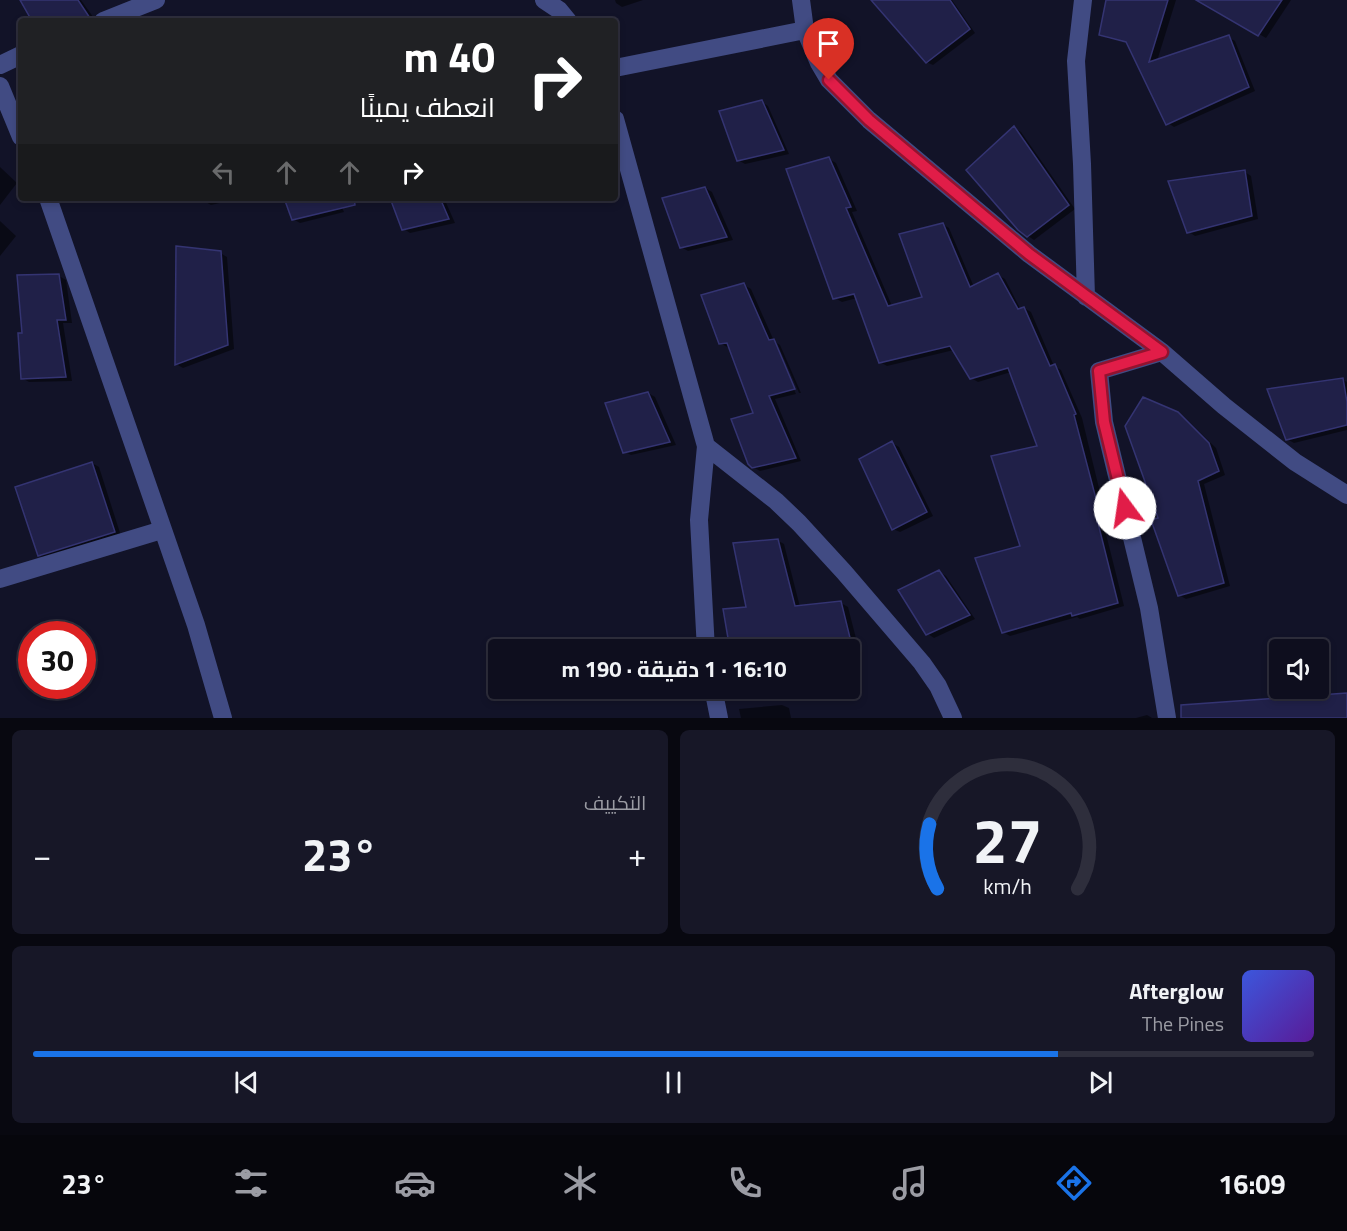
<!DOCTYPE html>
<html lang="ar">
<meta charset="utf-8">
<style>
:root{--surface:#0e0e1e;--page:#171727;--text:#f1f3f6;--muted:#9b9ca4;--line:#2e2e3c;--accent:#1a73e8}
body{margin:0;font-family:"Titillium Web",Cairo,sans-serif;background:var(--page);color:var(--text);direction:rtl;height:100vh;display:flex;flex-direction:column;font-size:22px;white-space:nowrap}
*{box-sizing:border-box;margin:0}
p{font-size:20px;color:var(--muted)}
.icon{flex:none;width:33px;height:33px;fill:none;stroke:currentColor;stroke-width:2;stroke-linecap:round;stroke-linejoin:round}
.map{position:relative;height:718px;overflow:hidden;direction:ltr}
.details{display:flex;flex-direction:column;gap:12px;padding:12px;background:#080810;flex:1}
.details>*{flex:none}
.guide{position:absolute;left:18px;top:18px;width:600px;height:183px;border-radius:6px;box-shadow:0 3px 9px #0003,0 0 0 2px var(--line);direction:rtl;background:#202124;color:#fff;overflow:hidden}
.tools{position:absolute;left:1269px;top:639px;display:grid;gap:12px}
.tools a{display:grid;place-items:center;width:60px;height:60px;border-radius:6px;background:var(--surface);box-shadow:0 3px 9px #0003,0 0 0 2px var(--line);font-size:30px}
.speed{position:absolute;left:18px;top:621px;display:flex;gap:12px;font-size:30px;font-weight:700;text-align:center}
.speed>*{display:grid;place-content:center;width:78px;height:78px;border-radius:50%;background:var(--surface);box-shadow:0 3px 9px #0003,0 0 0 2px var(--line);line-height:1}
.speed .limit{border:9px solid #d22;background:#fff;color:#111}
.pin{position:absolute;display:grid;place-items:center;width:51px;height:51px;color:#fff;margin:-62px -26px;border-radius:50% 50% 50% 0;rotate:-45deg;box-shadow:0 0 6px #0007}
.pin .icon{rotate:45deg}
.me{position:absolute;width:66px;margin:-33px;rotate:346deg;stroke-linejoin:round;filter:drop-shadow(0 0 4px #0008)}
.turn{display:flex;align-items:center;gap:21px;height:126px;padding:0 24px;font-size:27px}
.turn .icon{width:78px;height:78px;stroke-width:2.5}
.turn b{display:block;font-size:42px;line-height:51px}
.lanes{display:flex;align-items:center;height:57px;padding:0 24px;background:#0003;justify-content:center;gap:30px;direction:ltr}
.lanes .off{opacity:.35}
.big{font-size:45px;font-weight:700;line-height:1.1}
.details .tile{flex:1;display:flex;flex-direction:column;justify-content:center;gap:9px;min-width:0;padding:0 21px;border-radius:9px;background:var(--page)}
.details .dial{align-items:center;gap:0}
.dial svg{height:156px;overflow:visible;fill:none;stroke:var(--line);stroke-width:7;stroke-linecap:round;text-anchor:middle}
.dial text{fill:var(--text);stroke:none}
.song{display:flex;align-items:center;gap:18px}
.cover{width:72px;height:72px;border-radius:9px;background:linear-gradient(135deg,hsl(230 70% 55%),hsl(270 70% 35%))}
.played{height:6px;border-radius:3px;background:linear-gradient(90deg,var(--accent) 80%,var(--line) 80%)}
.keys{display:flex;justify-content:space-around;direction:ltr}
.heat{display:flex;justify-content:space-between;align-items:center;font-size:33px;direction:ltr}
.details .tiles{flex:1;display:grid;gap:12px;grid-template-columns:1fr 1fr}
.tile:last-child{grid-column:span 2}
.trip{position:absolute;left:488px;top:639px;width:372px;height:60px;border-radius:6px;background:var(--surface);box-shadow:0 3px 9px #0003,0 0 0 2px var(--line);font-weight:700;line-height:60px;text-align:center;direction:rtl}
.menu{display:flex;height:96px;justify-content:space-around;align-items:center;background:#06060c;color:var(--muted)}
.menu .icon{width:42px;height:42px}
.menu .selected{color:var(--accent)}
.menu b{font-size:27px;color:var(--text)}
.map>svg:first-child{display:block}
.shadow{fill:#0007}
.building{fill:#202048;stroke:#343472;stroke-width:1.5}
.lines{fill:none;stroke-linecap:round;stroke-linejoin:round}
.minor{stroke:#414b83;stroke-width:18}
.route-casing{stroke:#92132f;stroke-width:15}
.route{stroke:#e11d48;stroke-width:10}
</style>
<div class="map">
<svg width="1347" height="718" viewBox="0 0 1347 718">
<rect width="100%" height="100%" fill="#121328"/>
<!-- shadow -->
<path class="shadow" d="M22 0H81L96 21H34Z
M615 0H643L622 7 616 3Z
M873 0H952L975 33 933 65 926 62Z
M1107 0H1176L1157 61 1228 37 1235 41 1255 91 1174 127 1168 123 1128 43 1107 38 1101 34Z
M1199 0H1291L1266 38Z
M762 102 768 106 789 154 745 164 738 160Z
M1015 128 1021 132 1075 209 1034 240 1028 236Z
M829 159 836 163 857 211 852 212 892 306 924 298 942 224 949 228 974 287 998 275 1005 279 1021 310 1024 308 1031 312 1054 366 1061 370 1082 418 1106 517 1102 518 1124 606 1080 619 1077 617 1010 636 1003 632 1022 547 1039 447 1011 372 978 382 971 378 954 350 887 366 880 362 857 298 842 302 835 298Z
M0 167 17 183 0 205Z
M1245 172 1251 176 1258 219 1195 236 1189 232Z
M705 188 712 192 733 240 688 251 681 247Z
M202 198H242L211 205 204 201Z
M285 198H338L344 212 300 223 293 219Z
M392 198H444L455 223 410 233 404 229Z
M0 221 16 236 0 256Z
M220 253 227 257 234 349 183 368 176 364Z
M59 276 66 280 72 323H63L72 381 29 382 22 378 23 335Z
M744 285 751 289 774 341 777 343H773L796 394 775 399 801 461 760 471 753 467 755 414 730 347H727L720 343Z
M777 343 780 345 801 393H799Z
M1343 380 1347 382V430L1294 443 1287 439Z
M648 393 655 397 676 445 631 455 625 452Z
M1178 413 1185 418 1216 448 1225 475 1204 484 1230 586 1186 599 1179 595 1160 519Z
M892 443 899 447 933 516 900 532 893 529Z
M92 463 99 467 121 536 46 559 39 555Z
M777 540 784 544 800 607 841 603 848 607 861 658H849V650L747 608Z
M939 572 946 576 975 619 934 638 928 634Z
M782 705 789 708 791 718H741L739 709Z
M1147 715 1152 718H1136Z"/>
<!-- building -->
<path class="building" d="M20 0H78L92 21H32Z
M871 0H950L970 29 926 63Z
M1106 0H1168L1149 62 1229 35 1249 87 1166 125 1126 42 1099 35Z
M1196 0H1282L1258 36Z
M762 100 784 150 737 161 719 111Z
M1014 126 1069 205 1027 237 1018 230 966 170Z
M829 157 851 207 846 208 888 306 922 297 899 234 943 223 970 287 998 273 1018 309 1024 307 1050 366 1055 364 1076 414 1074 415 1100 514 1096 515 1118 603 1072 616 1071 613 1002 633 975 558 1020 546 991 456 1037 446 1008 368 970 379 950 346 879 363 854 294 833 299 786 169Z
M1245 170 1252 216 1187 233 1168 181Z
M705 187 727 237 680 248 662 198Z
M284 198H354L355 205 292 220Z
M390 198H440L449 219 402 230Z
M176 246 221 251 228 345 175 365Z
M59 274 66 320H57L66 377 21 379 18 333H22L17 275Z
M744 283 769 340 774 339 795 389 769 396 796 458 752 468 748 464 731 419 753 413 727 343 719 344 701 295Z
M1343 378 1347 402V425L1286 440 1267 389Z
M648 392 670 442 623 453 605 403Z
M1143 397 1178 412 1209 443 1219 471 1198 481 1224 583 1178 596 1151 520 1158 518 1125 426Z
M892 441 927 512 892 530 859 459Z
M92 462 115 532 38 556 15 487Z
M778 539 795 606 841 601 853 650H730L723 609 746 607 733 543Z
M939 570 970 615 926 635 898 590Z
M1347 693V718H1181V705Z"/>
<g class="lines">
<!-- minor -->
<path class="minor" d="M544 0 559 10 568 21
M801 0 805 30 819 63 829 80 869 120 1029 254 1162 352 1224 406 1295 462 1347 495
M1083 0 1076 61 1082 164 1086 297
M103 21 156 0
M0 65 21 55
M615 68 805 30
M0 86 21 137
M615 119 706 446 776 501 799 523 844 572 922 663 938 686 953 718
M48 198 196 625 223 718
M1162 352 1099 371 1104 422 1149 608 1167 718
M0 579 162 530
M706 650 699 520 706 446
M713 688 719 718"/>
</g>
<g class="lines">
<!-- route casing -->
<g class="route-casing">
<path id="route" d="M829 80 869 120 1029 254 1162 352 1099 371 1104 422 1125 508"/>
</g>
<!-- route -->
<use href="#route" class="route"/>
</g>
</svg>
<div class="tools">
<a><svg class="icon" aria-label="sound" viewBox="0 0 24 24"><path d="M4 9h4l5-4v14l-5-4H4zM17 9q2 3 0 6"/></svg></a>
</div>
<div class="speed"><div class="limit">30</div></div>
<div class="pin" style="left:829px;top:80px;background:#d93025"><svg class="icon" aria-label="arrive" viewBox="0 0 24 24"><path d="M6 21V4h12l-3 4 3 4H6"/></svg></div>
<svg class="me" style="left:1125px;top:508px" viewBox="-20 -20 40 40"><circle r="19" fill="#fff"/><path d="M0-13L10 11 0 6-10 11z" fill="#e11d48"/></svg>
<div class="trip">16:10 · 1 دقيقة · 190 m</div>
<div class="guide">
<div class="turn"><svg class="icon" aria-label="right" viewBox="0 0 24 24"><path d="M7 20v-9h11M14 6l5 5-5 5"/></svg><div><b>40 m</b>انعطف يمينًا</div></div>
<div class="lanes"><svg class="icon off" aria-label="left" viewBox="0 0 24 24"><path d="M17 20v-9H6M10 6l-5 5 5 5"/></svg><svg class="icon off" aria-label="ahead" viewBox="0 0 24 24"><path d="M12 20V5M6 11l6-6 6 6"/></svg><svg class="icon off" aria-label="ahead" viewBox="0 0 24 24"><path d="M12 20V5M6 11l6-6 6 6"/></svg><svg class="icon" aria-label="right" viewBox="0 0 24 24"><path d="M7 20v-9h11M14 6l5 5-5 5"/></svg></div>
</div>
</div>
<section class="details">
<div class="tiles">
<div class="tile dial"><svg viewBox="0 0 100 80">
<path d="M14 69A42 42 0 1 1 86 69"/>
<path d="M14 69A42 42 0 0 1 10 36" stroke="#1a73e8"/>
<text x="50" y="56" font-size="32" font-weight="700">27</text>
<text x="50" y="72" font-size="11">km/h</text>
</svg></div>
<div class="tile"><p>التكييف</p>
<div class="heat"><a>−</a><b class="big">23°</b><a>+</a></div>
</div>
<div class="tile">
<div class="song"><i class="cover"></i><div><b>Afterglow</b><p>The Pines</p></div></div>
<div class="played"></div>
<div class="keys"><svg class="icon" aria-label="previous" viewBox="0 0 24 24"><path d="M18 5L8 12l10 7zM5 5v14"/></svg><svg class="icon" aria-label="pause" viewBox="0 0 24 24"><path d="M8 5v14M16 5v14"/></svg><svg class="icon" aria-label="next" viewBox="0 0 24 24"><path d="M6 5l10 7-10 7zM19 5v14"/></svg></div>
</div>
</div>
</section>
<nav class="menu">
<b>16:09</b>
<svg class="icon selected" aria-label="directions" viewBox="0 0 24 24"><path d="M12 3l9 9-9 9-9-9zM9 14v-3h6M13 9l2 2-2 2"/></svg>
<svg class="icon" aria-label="music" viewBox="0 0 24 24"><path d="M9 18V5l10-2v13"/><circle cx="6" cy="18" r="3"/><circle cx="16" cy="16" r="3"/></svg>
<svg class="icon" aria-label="phone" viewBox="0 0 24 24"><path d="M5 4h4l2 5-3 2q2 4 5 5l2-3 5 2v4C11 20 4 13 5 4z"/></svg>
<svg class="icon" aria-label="climate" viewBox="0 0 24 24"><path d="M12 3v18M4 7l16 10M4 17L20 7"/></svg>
<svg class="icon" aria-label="car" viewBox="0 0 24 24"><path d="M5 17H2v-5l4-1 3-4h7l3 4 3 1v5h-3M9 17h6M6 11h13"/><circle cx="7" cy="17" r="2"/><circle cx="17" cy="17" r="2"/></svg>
<svg class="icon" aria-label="filters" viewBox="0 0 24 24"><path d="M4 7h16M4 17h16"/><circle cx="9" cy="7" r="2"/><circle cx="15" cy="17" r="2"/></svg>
<b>23°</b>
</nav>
